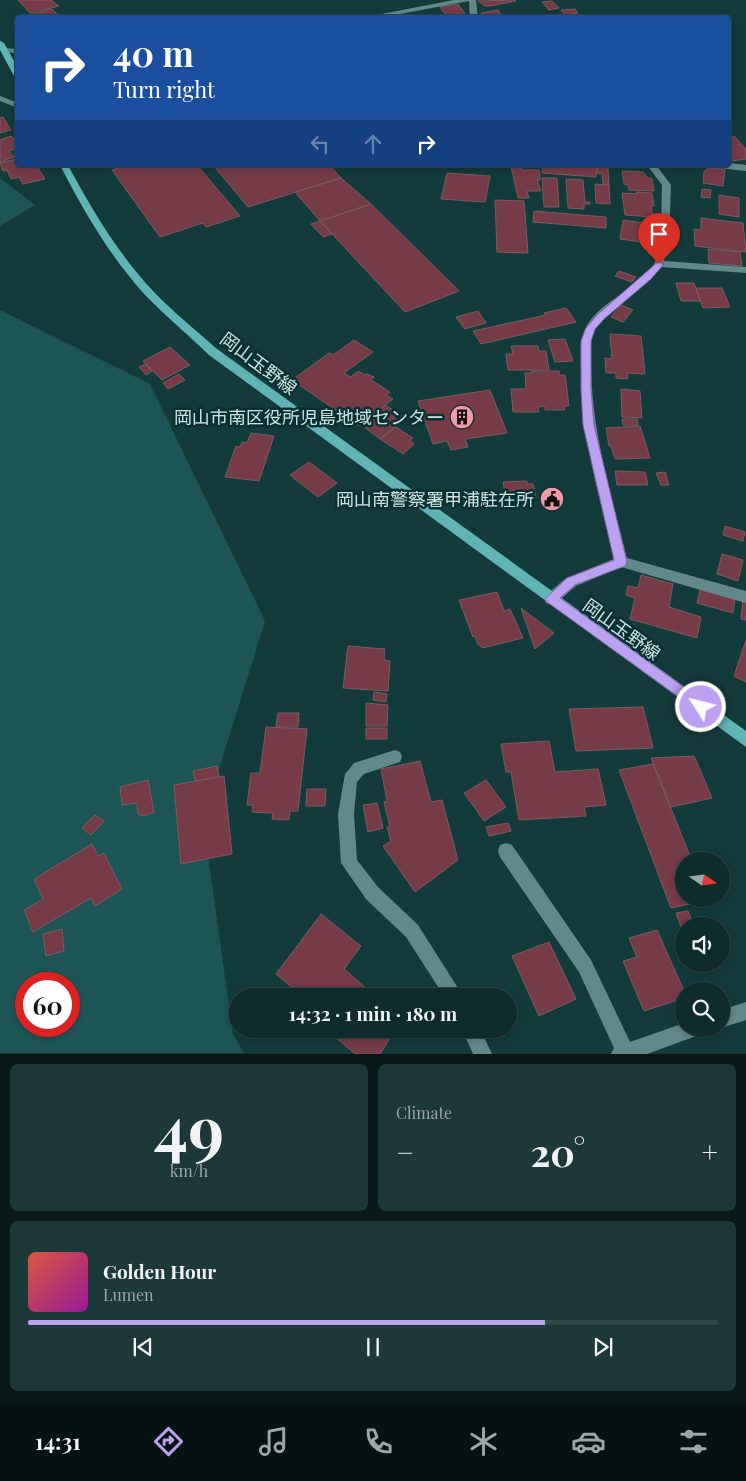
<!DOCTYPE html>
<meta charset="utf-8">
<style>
:root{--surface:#0f2c2d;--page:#1d3839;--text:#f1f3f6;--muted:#9ba7aa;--line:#2f4849;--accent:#bca0f2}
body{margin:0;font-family:"Playfair Display","Noto Sans JP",serif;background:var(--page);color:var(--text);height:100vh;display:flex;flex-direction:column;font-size:19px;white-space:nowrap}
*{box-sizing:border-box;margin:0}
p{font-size:16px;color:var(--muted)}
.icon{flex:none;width:28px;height:28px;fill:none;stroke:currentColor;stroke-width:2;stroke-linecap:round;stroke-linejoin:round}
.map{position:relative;height:1054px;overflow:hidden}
.details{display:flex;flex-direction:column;gap:10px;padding:10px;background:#081819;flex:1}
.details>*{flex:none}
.hud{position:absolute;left:15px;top:15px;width:716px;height:152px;border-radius:5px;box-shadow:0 2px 8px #0003,0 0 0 1px var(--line);background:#1a4fa0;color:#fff;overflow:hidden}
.needle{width:32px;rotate:104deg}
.controls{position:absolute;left:675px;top:852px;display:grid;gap:10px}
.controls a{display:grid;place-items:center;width:55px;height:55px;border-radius:50%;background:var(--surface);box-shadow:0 2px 8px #0003,0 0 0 1px var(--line);font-size:25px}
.speed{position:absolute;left:15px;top:972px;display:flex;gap:10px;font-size:25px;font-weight:700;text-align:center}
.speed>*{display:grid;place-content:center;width:65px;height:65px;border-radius:50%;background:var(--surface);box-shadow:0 2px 8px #0003,0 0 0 1px var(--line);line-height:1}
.speed .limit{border:8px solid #d22;background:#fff;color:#111}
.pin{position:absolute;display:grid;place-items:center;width:42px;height:42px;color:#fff;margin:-51px -21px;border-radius:50% 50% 50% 0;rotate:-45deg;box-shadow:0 0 5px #0007}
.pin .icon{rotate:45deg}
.me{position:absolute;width:55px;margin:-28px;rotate:306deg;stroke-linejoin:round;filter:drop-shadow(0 0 4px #0008)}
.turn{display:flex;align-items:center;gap:18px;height:105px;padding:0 15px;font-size:22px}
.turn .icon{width:65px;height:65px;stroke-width:2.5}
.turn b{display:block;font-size:35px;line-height:42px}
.lanes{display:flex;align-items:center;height:48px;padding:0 15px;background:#0003;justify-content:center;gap:25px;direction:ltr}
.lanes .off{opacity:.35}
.big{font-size:38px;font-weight:700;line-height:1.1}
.details .tile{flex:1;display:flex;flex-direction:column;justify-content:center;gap:8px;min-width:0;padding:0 18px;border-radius:8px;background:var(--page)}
.details .dial{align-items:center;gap:0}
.dial b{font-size:65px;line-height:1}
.song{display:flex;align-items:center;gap:15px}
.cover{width:60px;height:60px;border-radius:8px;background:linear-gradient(135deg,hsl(10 70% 55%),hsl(300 70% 35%))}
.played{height:5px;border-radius:2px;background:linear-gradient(90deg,var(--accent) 75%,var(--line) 75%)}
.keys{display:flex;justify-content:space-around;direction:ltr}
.heat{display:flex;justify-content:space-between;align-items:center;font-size:28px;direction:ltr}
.details .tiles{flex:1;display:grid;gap:10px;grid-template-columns:1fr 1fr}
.tile:last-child{grid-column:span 2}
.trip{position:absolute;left:229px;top:988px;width:288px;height:50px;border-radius:25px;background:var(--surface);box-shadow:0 2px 8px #0003,0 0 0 1px var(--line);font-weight:700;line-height:50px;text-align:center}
.dock{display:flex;height:80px;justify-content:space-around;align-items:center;background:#061212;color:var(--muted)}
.dock .icon{width:35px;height:35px}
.dock .on{color:var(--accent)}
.dock b{font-size:22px;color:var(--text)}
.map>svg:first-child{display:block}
.green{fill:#1d5557;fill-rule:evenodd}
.building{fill:#753b47;stroke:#7b5b60}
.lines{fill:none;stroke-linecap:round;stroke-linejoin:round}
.minor{fill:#62898a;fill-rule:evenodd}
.primary{fill:#61b4b6;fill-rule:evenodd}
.route{fill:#bca0f2;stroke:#7a689d}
.labels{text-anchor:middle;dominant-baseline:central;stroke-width:5;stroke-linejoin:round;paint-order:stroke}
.street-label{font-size:18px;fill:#cee2e2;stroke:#073132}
.poi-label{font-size:18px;fill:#cee2e2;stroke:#073132;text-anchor:end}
</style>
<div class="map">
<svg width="746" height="1054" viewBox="0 0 746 1054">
<rect width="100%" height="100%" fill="#143b3c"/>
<!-- green -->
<path class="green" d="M0 178 35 205 0 226Z
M0 310 150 384 265 621 203 820 233 1034 244 1053H0ZM26 984H69V1026H26Z"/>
<!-- building -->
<path class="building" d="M18 0H51L59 6 30 13Z
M478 1 515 0 516 1 490 6H485Z
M552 1 559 8 549 10 542 2Z
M458 4 466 15H462L464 18H448L440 7Z
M52 9 59 16 22 17Z
M575 9 578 13 565 15 561 10Z
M498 10 501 15 485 17 481 13Z
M3 117 11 130 0 133V118Z
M11 136 18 142V148L9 151 14 157 0 162V140Z
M734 136 746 149V159L731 161 729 158V137Z
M16 159 19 166 36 165 45 179 23 184 19 177 11 179 7 170 3 171 0 163Z
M130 165H197L240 216 206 227 203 223 160 237 112 170Z
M213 165H329L341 178 248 207Z
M521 165 522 170H539L540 177V180H537L541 191H527L529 198H518L511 166Z
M543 165H597L596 177 542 173Z
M598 166 608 167 609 185 603 184 602 174 597 173Z
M707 167 725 170 723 186 703 183 704 171H707Z
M622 171 643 172 648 178 652 179 654 191 629 190 628 185 624 184Z
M447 173 490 176 485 202 441 199Z
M341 178 371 204 320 221 295 192Z
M542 178H557L559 207H544Z
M566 179 583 180 585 202H590V204H584V209L568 208Z
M595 184 609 185 610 204 596 203Z
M702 189 711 190 710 198 701 197Z
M636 192 652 193 654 206H651L653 217 625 215 622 193 637 194Z
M719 195 739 198V217L719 214Z
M495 200 524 201 528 253 497 252Z
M371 204 459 291 405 312 320 221Z
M534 211 606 217V228L533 222Z
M701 218 743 223 746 252 695 246 694 229 701 230Z
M623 220 650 224 648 243 620 239Z
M320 221 332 234 323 237 311 224Z
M708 249 740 252 742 266 709 263Z
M619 271 636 277 632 282 615 276Z
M676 283H694L700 301H681Z
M696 288H722L730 307 703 308Z
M621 305 633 310 623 322 611 317Z
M566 308 576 322 481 344 473 331 546 315 544 313Z
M478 311 486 323 465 329 456 317Z
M610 334 641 336 645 374 627 373 628 379 616 378V373H606L605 358 612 359Z
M565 339 573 361 555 362 548 340Z
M354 340 373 352 344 373 351 377 358 371 365 375 367 374 374 377 371 380 390 392 386 395 393 399 359 426 292 380 329 353 333 355Z
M511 346H538L539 351H546L549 370H508L506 354H513Z
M170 347 190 365 162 380 143 361Z
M145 364 152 371 146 375 139 367Z
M531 371H559V375H565L569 406H564L565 410H545V406L538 407 539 412H513L511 389H526L525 373H532Z
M179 374 185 380 168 389 163 383Z
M621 389 640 391 642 418 622 417Z
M490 390 507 433 465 439 468 447 451 450 447 441 433 444 418 401Z
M385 405 405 418 380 439 363 426Z
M622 419H637L638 425H623Z
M640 426 650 458 615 459 611 446H609L606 428Z
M396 427 413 438 410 440 414 444 403 454 380 439Z
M251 433 274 436 259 481 225 477 236 446 240 447 242 442 247 443Z
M309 462 337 483 318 497 290 475Z
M615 471 645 472 648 485H617Z
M665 472 669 485H661L656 473Z
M527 481V484H533L536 498 506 499 503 482Z
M725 526 745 532 743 541 723 535Z
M722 554 743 560 738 581 717 574Z
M641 575 673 584 669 607 701 617 697 638 630 619 635 598 626 595 628 586 638 588Z
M700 590 735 599 733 613 697 603Z
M497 592 504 611 510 609 523 638 482 648 480 645H478L475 636 473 637 459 600Z
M743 601 746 602V620L741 619Z
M521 608 554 633 535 649Z
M746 640V682L734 676Z
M348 646 385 649 384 660 390 661 388 691 343 688Z
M374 692 387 694 386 702 373 700Z
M366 703 388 705 387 726H366Z
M643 707 653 748 576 751 569 709Z
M278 713H299L298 727H276Z
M266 727 307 729 298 811H290L289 820 272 819 273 813 252 812 253 805H247L251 773H260Z
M366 728H387V739H366Z
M549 741 555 772 598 769 606 805 584 807 586 816 519 820 511 772H506L501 744Z
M694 756 712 798 671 807 651 758Z
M420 761 431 802 442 800 458 860 415 892 383 846 391 841 387 827H390L384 802 387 801 381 769Z
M653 764 692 861H684V899L708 900 671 908 619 770Z
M217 766 219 777 195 781 193 771Z
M224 776 232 854 181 864 174 785Z
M148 780 154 812 144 816 138 814 137 803 122 805 120 787Z
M486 780 506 807 484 821 464 793Z
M307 789H326L325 806H306Z
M377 803 383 828 368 832 363 805Z
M95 815 104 821 91 835 82 828Z
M508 823 511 831 489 836 486 827Z
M92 844 98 856 104 853 122 889 95 906 91 898 33 932 24 910 43 899 34 879Z
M688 911 694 926H684V935L676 913Z
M321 914 361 946 344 969 375 996H302L276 974Z
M62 929 64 951 46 956 43 934Z
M657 930 684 991V998L644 1011 623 961 637 957 629 938Z
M549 942 576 999 539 1016 512 956Z
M326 1029H396L380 1054H355Z"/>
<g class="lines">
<!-- minor -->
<path class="minor" d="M454 0H476L478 18H470L469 1 379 18H361Z
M1 48 18 49V53L1 52Z
M0 96 18 103V108L0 101Z
M729 163 746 165V171L719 168 715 165H729Z
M647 165H656L671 185 669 242 664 261 746 267V273L662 267C645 287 605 311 595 330 589 342 591 355 591 367 592 433 611 495 627 558L746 591V603L621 567 576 586 556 603 551 605 546 603 544 599 546 595 566 578 614 559C600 497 580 434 581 370 581 355 579 342 585 329 599 300 638 291 654 264 663 248 661 205 662 185Z
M395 750 400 752 402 757 400 762 364 774 357 782 354 814 357 860 378 887 418 925 463 996H444L406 937 366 899 341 863 338 814 345 774 354 763Z
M506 843 512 845 591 960 630 1042 684 1023V1029H702L699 1035 647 1054H611L614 1048 579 972 500 857 498 851 500 845Z
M746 1002V1020L721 1028V1010Z
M462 1029H480L492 1054H473Z"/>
<!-- primary -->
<path class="primary" d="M0 41 4 43 18 68V78L14 76 0 50Z
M60 165H68C92 210 119 255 154 292 174 313 196 330 217 349L746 731V747L209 355C188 335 167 317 147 297 111 258 84 212 60 165Z"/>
</g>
<!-- route -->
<path class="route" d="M659 261 663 264 662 266 651 279 604 319 595 329 591 341V389L594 425 627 562 625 566 575 585 560 598 706 703 708 707 706 711 701 713 547 602 545 599 567 578 614 560 583 425 581 389V341L586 328 597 315Z"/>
<!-- icons -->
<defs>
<g id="building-disc" transform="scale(1.25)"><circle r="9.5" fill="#f39aaa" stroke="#073132"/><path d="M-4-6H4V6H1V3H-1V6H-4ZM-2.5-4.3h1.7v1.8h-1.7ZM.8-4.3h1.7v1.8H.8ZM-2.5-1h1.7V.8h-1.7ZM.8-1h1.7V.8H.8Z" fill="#111"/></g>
<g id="civic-disc" transform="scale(1.25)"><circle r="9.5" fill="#f39aaa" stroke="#073132"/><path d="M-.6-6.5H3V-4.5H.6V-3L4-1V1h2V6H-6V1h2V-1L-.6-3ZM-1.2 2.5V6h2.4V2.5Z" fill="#111"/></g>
</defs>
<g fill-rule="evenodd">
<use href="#building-disc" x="462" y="417"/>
<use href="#civic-disc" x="552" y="499"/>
</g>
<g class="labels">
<!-- street labels -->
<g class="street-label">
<text transform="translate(259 363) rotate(37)">岡山玉野線</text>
<text transform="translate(622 629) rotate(36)">岡山玉野線</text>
</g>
<!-- poi labels -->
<g class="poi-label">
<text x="444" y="417">岡山市南区役所児島地域センター</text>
<text x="534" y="499">岡山南警察署甲浦駐在所</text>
</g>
</g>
</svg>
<div class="controls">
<a><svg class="needle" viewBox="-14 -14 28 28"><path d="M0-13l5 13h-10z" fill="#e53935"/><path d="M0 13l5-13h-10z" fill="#9ba7aa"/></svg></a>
<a><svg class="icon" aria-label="sound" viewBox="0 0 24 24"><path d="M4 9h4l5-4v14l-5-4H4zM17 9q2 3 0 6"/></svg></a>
<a><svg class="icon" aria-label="search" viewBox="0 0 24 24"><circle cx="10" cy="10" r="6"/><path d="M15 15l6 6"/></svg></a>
</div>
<div class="speed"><div class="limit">60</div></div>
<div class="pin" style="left:659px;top:264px;background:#d93025"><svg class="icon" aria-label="arrive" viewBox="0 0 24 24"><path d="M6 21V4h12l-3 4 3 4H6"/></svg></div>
<svg class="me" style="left:701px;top:707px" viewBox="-20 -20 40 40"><circle r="17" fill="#bca0f2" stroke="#fff" stroke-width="3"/><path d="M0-11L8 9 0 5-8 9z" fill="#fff"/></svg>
<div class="trip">14:32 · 1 min · 180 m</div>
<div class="hud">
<div class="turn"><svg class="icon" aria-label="right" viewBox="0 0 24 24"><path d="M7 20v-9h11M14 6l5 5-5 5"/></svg><div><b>40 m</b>Turn right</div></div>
<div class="lanes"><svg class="icon off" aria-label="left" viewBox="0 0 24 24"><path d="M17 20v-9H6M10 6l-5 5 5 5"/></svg><svg class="icon off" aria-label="ahead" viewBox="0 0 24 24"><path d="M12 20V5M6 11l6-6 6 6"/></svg><svg class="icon" aria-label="right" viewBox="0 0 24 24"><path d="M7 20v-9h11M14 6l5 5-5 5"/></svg></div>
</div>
</div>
<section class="details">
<div class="tiles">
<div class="tile dial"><b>49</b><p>km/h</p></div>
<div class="tile"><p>Climate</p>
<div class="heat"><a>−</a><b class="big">20°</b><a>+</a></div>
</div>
<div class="tile">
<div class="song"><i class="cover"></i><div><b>Golden Hour</b><p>Lumen</p></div></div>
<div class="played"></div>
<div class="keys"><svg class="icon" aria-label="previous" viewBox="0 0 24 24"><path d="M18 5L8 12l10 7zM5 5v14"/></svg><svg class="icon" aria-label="pause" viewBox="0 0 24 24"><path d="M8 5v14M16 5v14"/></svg><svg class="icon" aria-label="next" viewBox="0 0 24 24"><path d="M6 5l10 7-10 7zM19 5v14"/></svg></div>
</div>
</div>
</section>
<nav class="dock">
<b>14:31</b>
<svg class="icon on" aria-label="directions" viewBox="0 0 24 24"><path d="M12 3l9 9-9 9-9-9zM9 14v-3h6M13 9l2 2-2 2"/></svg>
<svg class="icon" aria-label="music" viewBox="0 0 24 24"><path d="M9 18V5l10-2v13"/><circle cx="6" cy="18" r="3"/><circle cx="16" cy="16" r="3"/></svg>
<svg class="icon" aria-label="phone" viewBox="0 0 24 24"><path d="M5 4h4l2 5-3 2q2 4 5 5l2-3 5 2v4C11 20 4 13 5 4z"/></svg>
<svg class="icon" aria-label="climate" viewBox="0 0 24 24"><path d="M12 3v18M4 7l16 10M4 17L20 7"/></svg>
<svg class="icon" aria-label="car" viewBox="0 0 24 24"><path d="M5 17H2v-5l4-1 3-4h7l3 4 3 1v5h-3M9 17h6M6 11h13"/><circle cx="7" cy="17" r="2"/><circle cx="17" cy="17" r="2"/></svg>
<svg class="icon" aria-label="filters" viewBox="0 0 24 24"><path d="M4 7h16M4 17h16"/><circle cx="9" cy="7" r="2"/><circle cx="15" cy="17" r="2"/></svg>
</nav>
